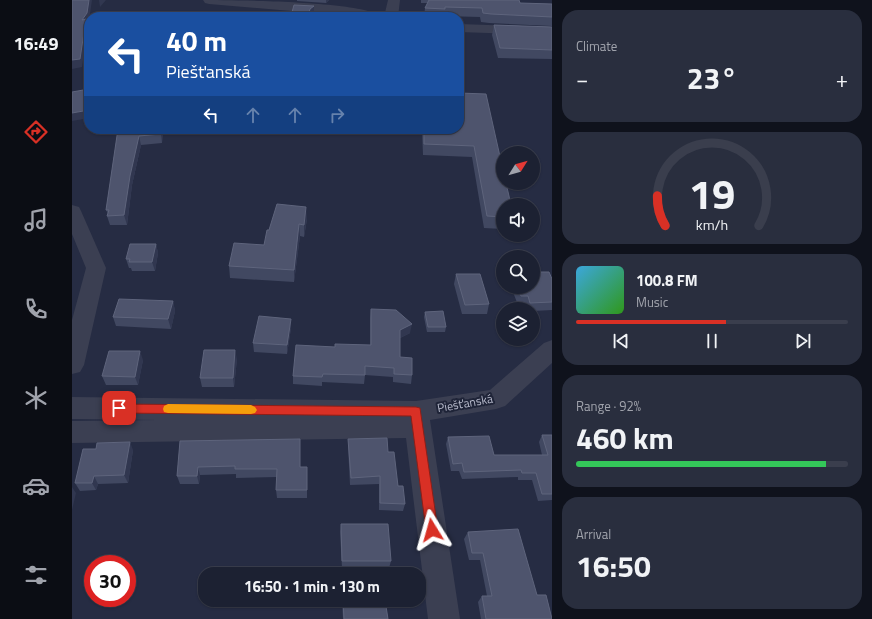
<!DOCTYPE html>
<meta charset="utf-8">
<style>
:root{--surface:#1c2132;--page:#292e3e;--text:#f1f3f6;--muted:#a0a3ac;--line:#3a3e4d;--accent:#d93025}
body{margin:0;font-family:"Titillium Web",sans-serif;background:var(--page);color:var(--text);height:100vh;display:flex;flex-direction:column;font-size:15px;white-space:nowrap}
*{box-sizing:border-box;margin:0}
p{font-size:13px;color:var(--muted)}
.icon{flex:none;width:22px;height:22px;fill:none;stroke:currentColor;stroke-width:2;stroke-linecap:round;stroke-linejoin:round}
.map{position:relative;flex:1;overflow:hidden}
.drawer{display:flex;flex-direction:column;gap:10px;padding:10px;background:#0f121c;width:320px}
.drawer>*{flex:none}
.top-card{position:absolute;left:12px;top:12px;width:380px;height:122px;border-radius:16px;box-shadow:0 1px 3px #0004,0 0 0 1px var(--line);background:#1a4fa0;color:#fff;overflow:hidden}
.needle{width:26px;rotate:53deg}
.fabs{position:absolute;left:424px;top:146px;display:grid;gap:8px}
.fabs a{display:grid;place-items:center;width:44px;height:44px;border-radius:50%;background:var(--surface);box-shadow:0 1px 3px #0004,0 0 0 1px var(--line);font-size:20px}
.speed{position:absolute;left:12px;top:555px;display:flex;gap:8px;font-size:20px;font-weight:700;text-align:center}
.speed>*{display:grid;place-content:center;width:52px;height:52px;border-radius:50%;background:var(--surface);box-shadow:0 1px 3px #0004,0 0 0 1px var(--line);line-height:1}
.speed .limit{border:6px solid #d22;background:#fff;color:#111}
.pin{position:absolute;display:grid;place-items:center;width:34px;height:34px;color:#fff;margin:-17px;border-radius:8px;box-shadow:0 2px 6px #0006}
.me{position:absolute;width:44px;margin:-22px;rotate:352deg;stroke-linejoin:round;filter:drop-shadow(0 0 3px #0008)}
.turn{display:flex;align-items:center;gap:14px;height:84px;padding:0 16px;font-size:18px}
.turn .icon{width:52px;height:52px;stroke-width:2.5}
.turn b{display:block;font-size:28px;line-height:34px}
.lanes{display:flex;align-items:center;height:38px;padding:0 16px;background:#0003;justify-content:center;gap:20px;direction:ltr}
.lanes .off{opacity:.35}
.big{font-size:30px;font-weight:700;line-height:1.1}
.drawer .tile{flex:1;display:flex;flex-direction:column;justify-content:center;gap:6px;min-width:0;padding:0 14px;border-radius:16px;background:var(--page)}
.drawer .dial{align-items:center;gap:0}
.dial svg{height:104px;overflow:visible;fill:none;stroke:var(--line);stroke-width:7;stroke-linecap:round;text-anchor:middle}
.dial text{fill:var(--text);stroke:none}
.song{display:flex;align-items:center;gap:12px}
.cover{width:48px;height:48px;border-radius:6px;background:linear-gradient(135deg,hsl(200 70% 55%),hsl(110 70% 35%))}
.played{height:4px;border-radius:2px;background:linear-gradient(90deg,var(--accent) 55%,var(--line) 55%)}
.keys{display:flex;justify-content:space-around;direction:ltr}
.heat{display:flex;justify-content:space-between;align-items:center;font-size:22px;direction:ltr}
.charge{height:6px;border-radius:3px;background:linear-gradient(90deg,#34c759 92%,var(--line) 0)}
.trip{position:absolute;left:126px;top:567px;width:228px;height:40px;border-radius:16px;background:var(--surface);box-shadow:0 1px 3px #0004,0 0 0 1px var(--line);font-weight:700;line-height:40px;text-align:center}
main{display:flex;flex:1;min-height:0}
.menu{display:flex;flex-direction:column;width:72px;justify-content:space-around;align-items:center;background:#0b0d14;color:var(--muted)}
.menu .icon{width:28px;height:28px}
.menu .selected{color:var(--accent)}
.menu b{font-size:18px;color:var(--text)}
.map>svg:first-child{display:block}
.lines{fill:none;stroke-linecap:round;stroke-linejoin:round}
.minor{fill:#3b3f52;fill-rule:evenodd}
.wall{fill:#414861}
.shaded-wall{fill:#313750}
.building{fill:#4e546d;stroke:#5e647c}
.route{fill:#d93025;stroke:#8d1f18}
.slow{fill:#f59e0b}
.labels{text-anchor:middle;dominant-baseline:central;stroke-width:4;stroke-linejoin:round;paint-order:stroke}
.street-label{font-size:12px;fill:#b8bbcc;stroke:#1f2438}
</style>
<main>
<nav class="menu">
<b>16:49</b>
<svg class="icon selected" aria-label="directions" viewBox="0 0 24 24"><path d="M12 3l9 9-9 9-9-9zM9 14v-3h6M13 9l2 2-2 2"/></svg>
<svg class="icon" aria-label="music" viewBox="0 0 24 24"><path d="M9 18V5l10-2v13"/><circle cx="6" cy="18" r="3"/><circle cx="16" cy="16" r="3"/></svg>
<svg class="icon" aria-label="phone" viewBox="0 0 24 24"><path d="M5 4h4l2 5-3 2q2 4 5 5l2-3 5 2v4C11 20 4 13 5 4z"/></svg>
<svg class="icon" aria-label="climate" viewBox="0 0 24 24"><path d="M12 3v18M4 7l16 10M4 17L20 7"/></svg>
<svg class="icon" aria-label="car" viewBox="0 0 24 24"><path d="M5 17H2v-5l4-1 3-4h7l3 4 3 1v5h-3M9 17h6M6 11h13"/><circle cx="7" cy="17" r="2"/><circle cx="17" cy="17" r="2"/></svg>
<svg class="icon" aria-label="filters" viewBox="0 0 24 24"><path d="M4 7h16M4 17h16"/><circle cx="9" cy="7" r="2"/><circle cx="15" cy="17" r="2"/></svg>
</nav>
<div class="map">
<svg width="480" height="619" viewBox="0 0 480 619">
<rect width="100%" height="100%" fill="#262c43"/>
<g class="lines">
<!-- minor -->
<path class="minor" d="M131 0C156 0 297 1 308 17H288L137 4 133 3Z
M316 0H328L326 17H312Z
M387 24 480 27V35L387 32Z
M0 205 7 207 9 211 34 268 12 365 8 372 0 374V320L14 268 0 234Z
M480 340V363L433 406 424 409 358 420 388 619H356L334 438 0 443V421L85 420 0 419V397L344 401 418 390 472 343Z"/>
</g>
<!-- wall -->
<path class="wall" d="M225 0H257L254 3 225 1Z
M349 0H447L448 3 480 4V26L417 23 409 22 408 17 372 16V17H352L353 8 356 3H349Z
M242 15 238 17H219V16Z
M422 25 480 27V59L426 58 420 35Z
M414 94 431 205V229L412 228 400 157 351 155 350 129H387Z
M46 129H91L90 143 69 145 60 185 55 225H38L35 216 36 214 34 210Z
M235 219 232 237 228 236 222 282 158 278 157 266 192 245 197 230Z
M84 244 86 253 83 271H60L59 268H57L54 259Z
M384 274 417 304 415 314H390L382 284Z
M480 279V310L461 311V309H454L453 304 446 305 439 287H461Z
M101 301 103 311 99 329 44 326 41 317Z
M299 309 338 333 328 338V357L340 375 339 384 321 382V377L293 375 292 384 250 382V386L221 384V376L263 347 298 345V318Z
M353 312 374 327 373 332H355L352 317Z
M219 328 215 354 182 352 181 343Z
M165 359 162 387H130L128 378Z
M71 360 66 385H34L30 376Z
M470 435H480V500L466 501 460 480H446V477L390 479 387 471H379L374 444 376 437 422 455H470L467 442Z
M276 439 316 452 326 486 333 504 331 511 307 510V484L278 485 276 446Z
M108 441 229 467H235V498H205L204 490 205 477 164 478V474L128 475 127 484H108L105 476Z
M24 449 61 450 56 483 26 484 24 490 8 491 3 483Z
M269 524 319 561 317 568H270L268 532Z
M396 532 465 595 480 619H409L406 602 410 596H415L408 560H397L392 539Z
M270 600H313L316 619H271Z"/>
<!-- shaded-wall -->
<path class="shaded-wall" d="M17 0H20L17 21 15 24 16 27 10 67 0 69V60L10 20Z
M27 0H34L28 7Z
M254 0H257L254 3Z
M242 6V15L238 17H236L238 9Z
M17 110V118L0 121V113Z
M89 129H91L90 143 89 134Z
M67 136 69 145 60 185 55 225 52 215 58 176Z
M234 207 235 219 232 237V225Z
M227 224 228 236 222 282V270Z
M84 244 86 253 83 271 80 262Z
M101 301 103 311 99 329 96 319Z
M219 319V328L215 354V345Z
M340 324 338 333 326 339 328 330Z
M163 350 165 359 162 387 161 378Z
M68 351 71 360 66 385 63 377Z
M58 442 61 450 56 483 52 475Z
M126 467 128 475 127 484 125 476Z
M22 476 26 484 24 490 20 483Z
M0 487 4 493 0 510Z"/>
<!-- building -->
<path class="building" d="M0 0H17L15 13 10 20 14 19 8 59 0 60Z
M357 0H447L448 3 480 4V17L419 14 411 13 410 8 373 7V9L353 8Z
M222 5 242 6 238 9 236 16H219Z
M52 14 54 17H33Z
M422 25 480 27V50L428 48Z
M17 89V110L0 113V92Z
M387 93 414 94 431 170V183H434L439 205H431V217L415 216 402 146 352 144V129H387Z
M46 129H89V134L67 136 58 176 52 215 35 216 37 210H34Z
M205 204 234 207 232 225 227 224 222 270 157 266 162 243 192 245 195 230H197Z
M58 244H84L80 262H57L58 259H54Z
M461 272H477L480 279V302L458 303 456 296H449L445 287H461Z
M384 274H408L417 304 393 305Z
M47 299 101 301 96 319 41 317Z
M299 309 324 310 340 324 328 330V357L340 358V375L322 374V368L293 366V375L251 374 250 377 221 376 224 345 263 347V344L299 345Z
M371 311 374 327H356L353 312Z
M187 316 219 319 215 345 181 343Z
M132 350H163L161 378H128Z
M37 351H68L63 377 30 376Z
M470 435H480V494H470L464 473H450L449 470 392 472 390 463 381 464 376 437 417 436 422 455H476Z
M315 438 316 452H322L326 486H331L333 504 308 503V476L279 478 276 439Z
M228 439V467H235V490H204L205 469H163V466L126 467 125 476H105L108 441Z
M58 442 52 475 22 476 20 483H3L11 449H24L25 443Z
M269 524H316L319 561H270Z
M446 529 465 595H474L480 619H414L410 596H420L411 553H400L396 532Z
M271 600H313L316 619H272Z"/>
<!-- route -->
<path class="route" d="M47 404 344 407 348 408 366 530 364 534 360 536 356 534 354 530 339 416 47 413 43 411 42 408 43 405Z"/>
<!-- slow -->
<path class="slow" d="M96 404 179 405 183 407 185 410 183 413 179 414 96 413 92 412 91 409 92 406Z"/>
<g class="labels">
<!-- street labels -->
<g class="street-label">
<text transform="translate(393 403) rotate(-10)">Piešťanská</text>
</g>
</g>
</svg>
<div class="fabs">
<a><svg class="needle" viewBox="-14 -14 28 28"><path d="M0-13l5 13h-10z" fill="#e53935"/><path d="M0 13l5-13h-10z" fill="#a0a3ac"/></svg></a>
<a><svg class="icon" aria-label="sound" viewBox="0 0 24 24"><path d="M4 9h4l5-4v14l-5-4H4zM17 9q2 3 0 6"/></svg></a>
<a><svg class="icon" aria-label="search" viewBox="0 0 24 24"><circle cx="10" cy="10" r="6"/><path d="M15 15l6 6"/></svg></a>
<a><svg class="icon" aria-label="layers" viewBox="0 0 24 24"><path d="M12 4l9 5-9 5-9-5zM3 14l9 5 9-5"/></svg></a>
</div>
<div class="speed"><div class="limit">30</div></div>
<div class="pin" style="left:47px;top:408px;background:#d93025"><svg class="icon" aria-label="arrive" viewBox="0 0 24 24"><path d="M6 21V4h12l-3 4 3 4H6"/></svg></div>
<svg class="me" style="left:360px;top:530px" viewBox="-20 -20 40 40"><path d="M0-17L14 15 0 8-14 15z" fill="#d93025" stroke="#fff" stroke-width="4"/></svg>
<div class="trip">16:50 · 1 min · 130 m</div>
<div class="top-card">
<div class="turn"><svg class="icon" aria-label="left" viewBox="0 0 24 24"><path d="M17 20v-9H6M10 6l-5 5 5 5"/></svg><div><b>40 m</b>Piešťanská</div></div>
<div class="lanes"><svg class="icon" aria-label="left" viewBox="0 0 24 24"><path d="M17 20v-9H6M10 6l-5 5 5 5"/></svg><svg class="icon off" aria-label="ahead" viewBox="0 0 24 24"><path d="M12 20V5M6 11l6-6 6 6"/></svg><svg class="icon off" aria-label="ahead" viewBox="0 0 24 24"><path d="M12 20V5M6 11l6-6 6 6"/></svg><svg class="icon off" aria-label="right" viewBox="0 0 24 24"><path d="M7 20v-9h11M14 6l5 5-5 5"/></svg></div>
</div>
</div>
<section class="drawer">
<div class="tile"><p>Climate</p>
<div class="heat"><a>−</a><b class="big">23°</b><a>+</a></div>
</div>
<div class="tile dial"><svg viewBox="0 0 100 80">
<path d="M14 69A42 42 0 1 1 86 69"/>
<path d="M14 69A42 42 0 0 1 8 46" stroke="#d93025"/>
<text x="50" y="56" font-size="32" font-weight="700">19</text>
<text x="50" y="72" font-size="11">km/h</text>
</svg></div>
<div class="tile">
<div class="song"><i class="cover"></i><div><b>100.8 FM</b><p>Music</p></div></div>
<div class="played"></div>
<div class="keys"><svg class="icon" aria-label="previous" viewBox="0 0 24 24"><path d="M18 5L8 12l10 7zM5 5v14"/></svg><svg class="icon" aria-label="pause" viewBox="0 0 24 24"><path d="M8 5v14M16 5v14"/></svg><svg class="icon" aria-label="next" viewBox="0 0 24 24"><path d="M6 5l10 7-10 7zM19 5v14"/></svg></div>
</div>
<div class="tile"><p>Range · 92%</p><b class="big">460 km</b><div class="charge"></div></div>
<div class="tile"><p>Arrival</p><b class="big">16:50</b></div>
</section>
</main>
